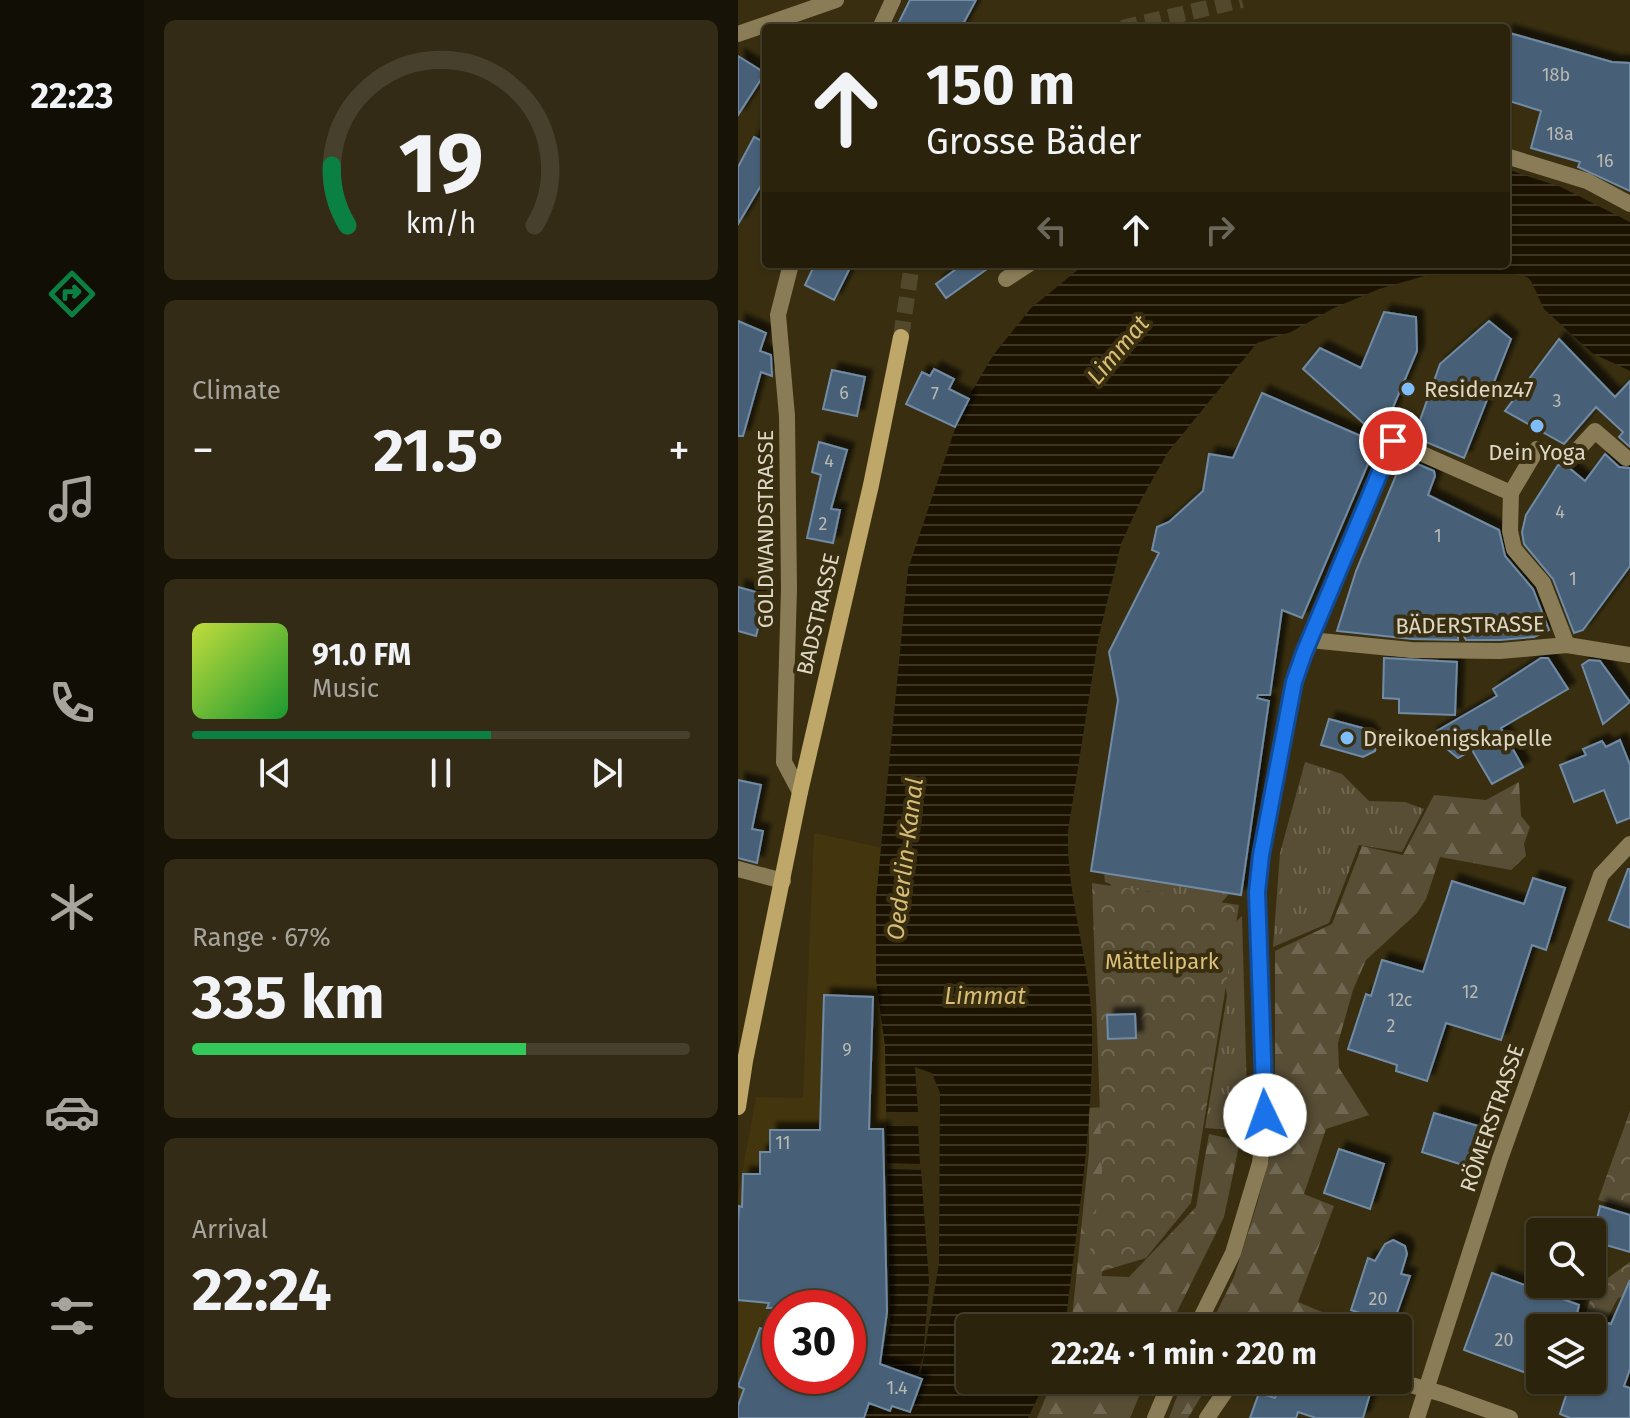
<!DOCTYPE html>
<meta charset="utf-8">
<style>
:root{--surface:#2b230c;--page:#332b15;--text:#f1f3f6;--muted:#a6a49d;--line:#47402d;--accent:#0b8043}
body{margin:0;font-family:"Fira Sans",sans-serif;background:var(--page);color:var(--text);height:100vh;display:flex;flex-direction:column;font-size:30px;white-space:nowrap}
*{box-sizing:border-box;margin:0}
p{font-size:26px;color:var(--muted)}
.icon{flex:none;width:44px;height:44px;fill:none;stroke:currentColor;stroke-width:2;stroke-linecap:round;stroke-linejoin:round}
.map{position:relative;flex:1;overflow:hidden}
.sheet{display:flex;flex-direction:column;gap:20px;padding:20px;background:#181307;width:594px}
.sheet>*{flex:none}
.hud{position:absolute;left:24px;top:24px;width:748px;height:244px;border-radius:8px;box-shadow:0 2px 6px #0004,0 0 0 2px var(--line);background:#2b230c;color:var(--text);overflow:hidden}
.controls{position:absolute;left:788px;top:1218px;display:grid;gap:16px}
.controls a{display:grid;place-items:center;width:80px;height:80px;border-radius:8px;background:var(--surface);box-shadow:0 2px 6px #0004,0 0 0 2px var(--line);font-size:40px}
.speed{position:absolute;left:24px;top:1290px;display:flex;gap:16px;font-size:40px;font-weight:700;text-align:center}
.speed>*{display:grid;place-content:center;width:104px;height:104px;border-radius:50%;background:var(--surface);box-shadow:0 2px 6px #0004,0 0 0 2px var(--line);line-height:1}
.speed .limit{border:12px solid #d22;background:#fff;color:#111}
.pin{position:absolute;display:grid;place-items:center;width:68px;height:68px;color:#fff;margin:-34px;border:4px solid #fff;border-radius:50%;box-shadow:0 2px 8px #0007}
.me{position:absolute;width:88px;margin:-44px;rotate:357deg;stroke-linejoin:round;filter:drop-shadow(0 0 6px #0008)}
.turn{display:flex;align-items:center;gap:28px;height:168px;padding:0 32px;font-size:36px}
.turn .icon{width:104px;height:104px;stroke-width:2.5}
.turn b{display:block;font-size:56px;line-height:68px}
.lanes{display:flex;align-items:center;height:76px;padding:0 32px;background:#0003;justify-content:center;gap:40px;direction:ltr}
.lanes .off{opacity:.35}
.big{font-size:60px;font-weight:700;line-height:1.1}
.sheet .tile{flex:1;display:flex;flex-direction:column;justify-content:center;gap:12px;min-width:0;padding:0 28px;border-radius:12px;background:var(--page)}
.sheet .dial{align-items:center;gap:0}
.dial svg{height:208px;overflow:visible;fill:none;stroke:var(--line);stroke-width:7;stroke-linecap:round;text-anchor:middle}
.dial text{fill:var(--text);stroke:none}
.song{display:flex;align-items:center;gap:24px}
.cover{width:96px;height:96px;border-radius:12px;background:linear-gradient(135deg,hsl(70 70% 55%),hsl(130 70% 35%))}
.played{height:8px;border-radius:4px;background:linear-gradient(90deg,var(--accent) 60%,var(--line) 60%)}
.keys{display:flex;justify-content:space-around;direction:ltr}
.heat{display:flex;justify-content:space-between;align-items:center;font-size:44px;direction:ltr}
.charge{height:12px;border-radius:6px;background:linear-gradient(90deg,#34c759 67%,var(--line) 0)}
.trip{position:absolute;left:218px;top:1314px;width:456px;height:80px;border-radius:8px;background:var(--surface);box-shadow:0 2px 6px #0004,0 0 0 2px var(--line);font-weight:700;line-height:80px;text-align:center}
main{display:flex;flex:1;min-height:0}
.tabs{display:flex;flex-direction:column;width:144px;justify-content:space-around;align-items:center;background:#110e05;color:var(--muted)}
.tabs .icon{width:56px;height:56px}
.tabs .selected{color:var(--accent)}
.tabs b{font-size:36px;color:var(--text)}
.map>svg:first-child{display:block}
.built{fill:#43350d;fill-rule:evenodd}
.grass{fill:url(#grass-tufts)}
.forest{fill:url(#forest-firs)}
.park{fill:url(#park-crowns)}
.water{fill:url(#water-rules)}
.pier{fill:#392f10}
.building{fill:#476077;stroke:#718ba5;stroke-width:2;filter:url(#shadow)}
.lines{fill:none;stroke-linecap:round;stroke-linejoin:round}
.secondary-tunnel{stroke:#52482b;stroke-width:16;stroke-dasharray:16 8;stroke-linecap:butt}
.street{stroke:#8a7c56;stroke-width:16}
.secondary{stroke:#bea769;stroke-width:16}
.route-casing{stroke:#114b97;stroke-width:20}
.route{stroke:#1a73e8;stroke-width:14}
.poi-dot{fill:#7ebdf9;stroke:#392f10;stroke-width:3}
.labels{text-anchor:middle;dominant-baseline:central;stroke-width:8;stroke-linejoin:round;paint-order:stroke}
.number-label{font-size:18px;fill:#b8b9b2}
.poi-label{font-size:22px;fill:#ded7c6;stroke:#392f10;text-anchor:start}
.street-label{font-size:22px;fill:#ded7c6;stroke:#392f10}
.park-label{font-size:22px;fill:#dbc17a;stroke:#392f10}
.water-label{font-size:24px;font-style:italic;fill:#d7bd76;stroke:#392f10}
</style>
<main>
<nav class="tabs">
<b>22:23</b>
<svg class="icon selected" aria-label="directions" viewBox="0 0 24 24"><path d="M12 3l9 9-9 9-9-9zM9 14v-3h6M13 9l2 2-2 2"/></svg>
<svg class="icon" aria-label="music" viewBox="0 0 24 24"><path d="M9 18V5l10-2v13"/><circle cx="6" cy="18" r="3"/><circle cx="16" cy="16" r="3"/></svg>
<svg class="icon" aria-label="phone" viewBox="0 0 24 24"><path d="M5 4h4l2 5-3 2q2 4 5 5l2-3 5 2v4C11 20 4 13 5 4z"/></svg>
<svg class="icon" aria-label="climate" viewBox="0 0 24 24"><path d="M12 3v18M4 7l16 10M4 17L20 7"/></svg>
<svg class="icon" aria-label="car" viewBox="0 0 24 24"><path d="M5 17H2v-5l4-1 3-4h7l3 4 3 1v5h-3M9 17h6M6 11h13"/><circle cx="7" cy="17" r="2"/><circle cx="17" cy="17" r="2"/></svg>
<svg class="icon" aria-label="filters" viewBox="0 0 24 24"><path d="M4 7h16M4 17h16"/><circle cx="9" cy="7" r="2"/><circle cx="15" cy="17" r="2"/></svg>
</nav>
<section class="sheet">
<div class="tile dial"><svg viewBox="0 0 100 80">
<path d="M14 69A42 42 0 1 1 86 69"/>
<path d="M14 69A42 42 0 0 1 8 46" stroke="#0b8043"/>
<text x="50" y="56" font-size="32" font-weight="700">19</text>
<text x="50" y="72" font-size="11">km/h</text>
</svg></div>
<div class="tile"><p>Climate</p>
<div class="heat"><a>−</a><b class="big">21.5°</b><a>+</a></div>
</div>
<div class="tile">
<div class="song"><i class="cover"></i><div><b>91.0 FM</b><p>Music</p></div></div>
<div class="played"></div>
<div class="keys"><svg class="icon" aria-label="previous" viewBox="0 0 24 24"><path d="M18 5L8 12l10 7zM5 5v14"/></svg><svg class="icon" aria-label="pause" viewBox="0 0 24 24"><path d="M8 5v14M16 5v14"/></svg><svg class="icon" aria-label="next" viewBox="0 0 24 24"><path d="M6 5l10 7-10 7zM19 5v14"/></svg></div>
</div>
<div class="tile"><p>Range · 67%</p><b class="big">335 km</b><div class="charge"></div></div>
<div class="tile"><p>Arrival</p><b class="big">22:24</b></div>
</section>
<div class="map">
<svg width="892" height="1418" viewBox="0 0 892 1418">
<defs>
<pattern id="grass-tufts" width="24" height="20" patternUnits="userSpaceOnUse" patternTransform="scale(2)"><rect width="24" height="20" fill="#584e36"/><path d="M3 7l-1-3M5 7V3M7 7l1-3M15 17l-1-3M17 17v-4M19 17l1-3" fill="none" stroke="#706752"/></pattern>
<pattern id="forest-firs" width="22" height="20" patternUnits="userSpaceOnUse" patternTransform="scale(2)"><rect width="22" height="20" fill="#584e36"/><path d="M5 1l3.5 6h-7zM16 11l3.5 6h-7z" fill="#706752"/></pattern>
<pattern id="park-crowns" width="20" height="18" patternUnits="userSpaceOnUse" patternTransform="scale(2)"><rect width="20" height="18" fill="#584e36"/><path d="M2 6a3 3 0 1 1 6 0M12 15a3 3 0 1 1 6 0" fill="none" stroke="#706752"/></pattern>
<pattern id="water-rules" width="6" height="5" patternUnits="userSpaceOnUse" patternTransform="scale(2)"><rect width="6" height="5" fill="#1b1300"/><path d="M0 2.5h6" fill="none" stroke="#3c3524"/></pattern>
<filter id="shadow"><feDropShadow dx="7" dy="-7" stdDeviation="2" flood-color="#0009"/></filter>
</defs>
<rect width="100%" height="100%" fill="#392f10"/>
<!-- built -->
<path class="built" d="M76 833 145 848 138 899V979L147 1046 175 1418H0V1196L18 1097 65 1098ZM42 1308H110V1376H42Z"/>
<!-- grass -->
<path class="grass" d="M567 762 604 774 631 801 667 802 686 809 664 852 621 845 591 923 535 947 542 853Z
M366 871 491 894 479 908 416 895 410 891 377 893 372 884 367 882Z
M504 916 510 1131 467 1128 489 996 485 969 492 927Z"/>
<!-- forest -->
<path class="forest" d="M781 782 783 816 792 827 786 844 788 856 773 870 702 857 688 899 679 913 628 960 615 990 600 1043 601 1068 631 1115 588 1129 566 1194 596 1206 560 1302 622 1328H471L496 1277 519 1204 537 1137V951L594 924 624 846 665 855 696 795 748 800Z
M368 1107 369 1191 364 1276 391 1277 458 1207 471 1134 502 1141 486 1217 431 1328H333L351 1152V1108Z
M315 1380H408L392 1418H299Z
M445 1380H473L450 1418H431Z"/>
<!-- park -->
<path class="park" d="M354 883 501 905 453 1203 408 1258 348 1276 364 1171Z
M892 1111V1209L860 1200Z
M892 1262V1295L880 1298 869 1319 847 1315 856 1288Z"/>
<!-- water -->
<path class="water" d="M768 169 823 187 892 222V371L854 353 806 309 793 281 789 277 776 274 690 275 641 289 596 308 553 332 519 343 430 452 403 500 383 544 360 640 330 831C328 895 352 959 354 1024 356 1125 338 1228 327 1328H232V1380H308L290 1418H123L152 1325 147 1046 138 979V899L170 569 217 429 234 391 256 354 293 308 347 264H768Z"/>
<!-- pier -->
<path class="pier" d="M177 1067 194 1073 202 1093 201 1263 182 1379 179 1377 185 1357 191 1282 183 1170 149 1169 148 1166 149 1163 182 1164 180 1126 148 1125V1112H180Z"/>
<!-- building -->
<path class="building" d="M172 0H238L223 28H158Z
M768 32 874 62 892 63V191L840 167 842 162 793 148 803 111 768 100Z
M0 56 27 73 0 115Z
M16 137 28 143V177L0 224V167Z
M77 264H114L96 300 67 285Z
M225 264H256L208 298 198 284Z
M646 312 678 317 679 351 642 438 565 369 582 348 623 368Z
M0 321 28 333 22 351 33 355 34 376 23 372 5 436H0Z
M751 321 773 339 726 458 676 437 702 364Z
M821 339 877 397 892 381V447L881 437 885 432 858 407 826 444 767 411Z
M196 369 216 379 211 389 231 399 217 427 168 404 184 372 192 376Z
M94 370 127 377 119 416 85 409Z
M524 393 639 443 564 618 544 610 532 695H520L519 698 531 701 503 895 353 871 380 700 371 652 421 553 414 550 419 527 431 522 465 491 471 454 495 458Z
M81 442 109 450 93 509 102 510 95 543 69 538 83 475 74 472Z
M867 454 881 467 892 468V566L845 630 836 633 815 579 786 544 784 532 788 515 820 465 830 467 847 481Z
M670 460 696 471 697 476 690 495 761 530 767 556 795 589 811 630 796 637 762 640H728L720 625V640L674 639 599 631 618 571 659 473 662 474 667 461Z
M0 587 29 595 18 636 0 631Z
M646 658 719 662 717 715 661 713V699L645 698Z
M803 658H810L830 689 763 728 785 767 754 784 734 750 720 758 692 735 759 696 755 689Z
M851 660 862 661 892 702 865 724 844 665Z
M591 719 628 729 639 743 637 751 625 757 583 745Z
M882 740 892 765V818L879 823 866 790 836 802 822 765 848 755 845 749 864 741 868 747Z
M0 780 23 785 14 829 25 831 19 863 0 858Z
M890 869H892V928L871 920Z
M795 878 827 888 808 950 794 945 763 1040 708 1023 689 1081 658 1071 659 1065 610 1049 628 994 633 996 644 960 685 972 714 881 786 904Z
M86 995 135 997 131 1129H145L149 1312 142 1364 184 1379 172 1412 154 1406 152 1411 131 1403 126 1418H0V1406L6 1389 0 1386 22 1328 42 1336V1376H110V1308H29L31 1303 0 1300V1222L1 1206 4 1207 5 1174H22V1152H32V1130H82Z
M397 1014 398 1038 370 1039 369 1015Z
M696 1113 740 1126 728 1166 684 1152Z
M601 1149 646 1164 632 1209 586 1193Z
M862 1206 892 1215V1252L854 1241Z
M655 1240 667 1246 669 1254 663 1274 672 1276 655 1324 613 1310 630 1258 637 1261 647 1244Z
M754 1273 841 1305 839 1314 873 1324 892 1280V1369L886 1386 892 1388V1418H832L822 1414 833 1380H854V1328H802V1378L726 1350Z
M544 1380H591L632 1394 625 1418H578L560 1412 558 1418H512L521 1393 537 1398Z"/>
<g class="lines">
<!-- secondary-tunnel -->
<path class="secondary-tunnel" d="M384 28 504 0
M163 337 174 264"/>
<!-- street -->
<path class="street" d="M142 28 155 0
M0 34 98 0
M768 156 849 181 892 204
M53 264 40 315 49 416 51 589 46 762 62 792
M268 279 291 264
M773 493 799 449 833 457 857 431 888 458
M572 640 673 650 762 651 829 645 892 655
M0 869 45 881
M458 1328 495 1253 522 1163 527 1115 519 892 523 855 556 682 655 441 773 493 772 531 776 549 805 583 829 645
M655 1380 705 1394 772 1418
M417 1418 433 1380
M469 1418 495 1380
M679 1418 762 1159 863 875 892 844"/>
<!-- secondary -->
<path class="secondary" d="M0 1107 7 1061 62 792 133 485 163 337"/>
</g>
<g class="lines">
<!-- route casing -->
<g class="route-casing">
<path id="route" d="M527 1115 519 892 523 855 556 682 566 653 655 441"/>
</g>
<!-- route -->
<use href="#route" class="route"/>
</g>
<!-- markers -->
<g class="poi-dot">
<circle cx="670" cy="389" r="8"/>
<circle cx="799" cy="426" r="8"/>
<circle cx="609" cy="738" r="8"/>
</g>
<g class="labels">
<!-- number labels -->
<g class="number-label">
<text x="818" y="75">18b</text>
<text x="822" y="134">18a</text>
<text x="867" y="161">16</text>
<text x="106" y="393">6</text>
<text x="197" y="394">7</text>
<text x="819" y="401">3</text>
<text x="91" y="461">4</text>
<text x="822" y="512">4</text>
<text x="85" y="524">2</text>
<text x="700" y="536">1</text>
<text x="835" y="579">1</text>
<text x="732" y="992">12</text>
<text x="662" y="1000">12c</text>
<text x="653" y="1026">2</text>
<text x="109" y="1050">9</text>
<text x="45" y="1143">11</text>
<text x="640" y="1299">20</text>
<text x="766" y="1340">20</text>
<text x="159" y="1388">1.4</text>
</g>
<!-- poi labels -->
<g class="poi-label">
<text x="686" y="389">Residenz47</text>
<text x="799" y="452" text-anchor="middle">Dein Yoga</text>
<text x="625" y="738">Dreikoenigskapelle</text>
</g>
<!-- street labels -->
<g class="street-label">
<text transform="translate(27 529) rotate(-90)">GOLDWANDSTRASSE</text>
<text transform="translate(80 614) rotate(-77)">BADSTRASSE</text>
<text transform="translate(732 625) rotate(-1)">BÄDERSTRASSE</text>
<text transform="translate(754 1118) rotate(-71)">RÖMERSTRASSE</text>
</g>
<!-- park labels -->
<g class="park-label">
<text x="424" y="961">Mättelipark</text>
</g>
<!-- water labels -->
<g class="water-label">
<text transform="translate(380 350) rotate(-50)">Limmat</text>
<text transform="translate(167 859) rotate(-83)">Oederlin-Kanal</text>
<text x="247" y="996">Limmat</text>
</g>
</g>
</svg>
<div class="controls">
<a><svg class="icon" aria-label="search" viewBox="0 0 24 24"><circle cx="10" cy="10" r="6"/><path d="M15 15l6 6"/></svg></a>
<a><svg class="icon" aria-label="layers" viewBox="0 0 24 24"><path d="M12 4l9 5-9 5-9-5zM3 14l9 5 9-5"/></svg></a>
</div>
<div class="speed"><div class="limit">30</div></div>
<div class="pin" style="left:655px;top:441px;background:#d93025"><svg class="icon" aria-label="arrive" viewBox="0 0 24 24"><path d="M6 21V4h12l-3 4 3 4H6"/></svg></div>
<svg class="me" style="left:527px;top:1115px" viewBox="-20 -20 40 40"><circle r="19" fill="#fff"/><path d="M0-13L10 11 0 6-10 11z" fill="#1a73e8"/></svg>
<div class="trip">22:24 · 1 min · 220 m</div>
<div class="hud">
<div class="turn"><svg class="icon" aria-label="ahead" viewBox="0 0 24 24"><path d="M12 20V5M6 11l6-6 6 6"/></svg><div><b>150 m</b>Grosse Bäder</div></div>
<div class="lanes"><svg class="icon off" aria-label="left" viewBox="0 0 24 24"><path d="M17 20v-9H6M10 6l-5 5 5 5"/></svg><svg class="icon" aria-label="ahead" viewBox="0 0 24 24"><path d="M12 20V5M6 11l6-6 6 6"/></svg><svg class="icon off" aria-label="right" viewBox="0 0 24 24"><path d="M7 20v-9h11M14 6l5 5-5 5"/></svg></div>
</div>
</div>
</main>
